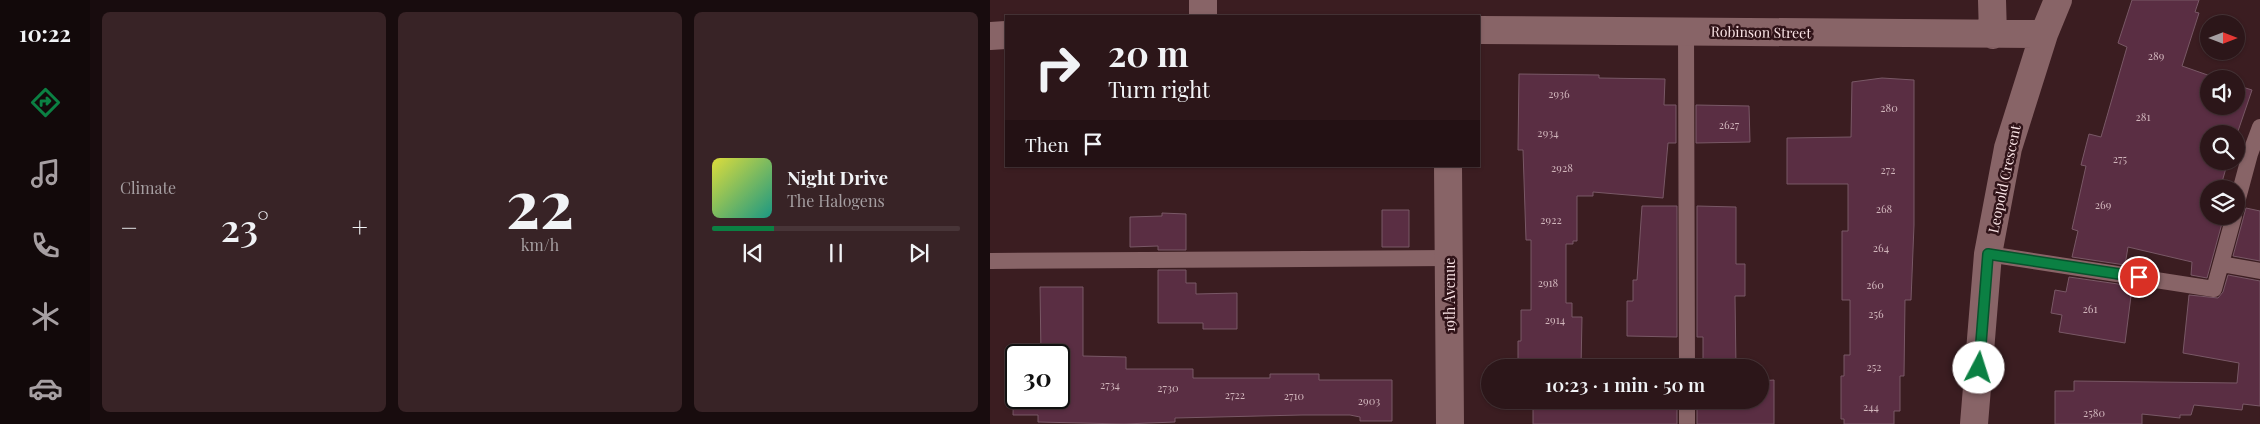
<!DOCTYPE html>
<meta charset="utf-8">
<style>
:root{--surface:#2c1619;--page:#382326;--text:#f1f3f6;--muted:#a69fa2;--line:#483538;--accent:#0b8043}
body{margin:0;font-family:"Playfair Display",serif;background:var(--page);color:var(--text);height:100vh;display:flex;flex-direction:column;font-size:19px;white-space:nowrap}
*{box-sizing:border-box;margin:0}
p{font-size:16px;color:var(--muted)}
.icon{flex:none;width:28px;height:28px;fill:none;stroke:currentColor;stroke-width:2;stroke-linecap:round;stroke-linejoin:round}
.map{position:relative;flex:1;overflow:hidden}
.sheet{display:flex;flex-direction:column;gap:12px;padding:12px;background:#180c0e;width:900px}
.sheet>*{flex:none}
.guide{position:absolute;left:15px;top:15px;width:475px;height:152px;border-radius:0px;box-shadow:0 1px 4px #0004,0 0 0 1px var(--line);background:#2c1619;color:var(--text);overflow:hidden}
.needle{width:32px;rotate:90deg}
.fabs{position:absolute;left:1210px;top:15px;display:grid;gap:10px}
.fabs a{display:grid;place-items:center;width:45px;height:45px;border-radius:50%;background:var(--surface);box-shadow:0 1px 4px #0004,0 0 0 1px var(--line);font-size:25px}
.speed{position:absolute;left:15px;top:344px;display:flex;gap:10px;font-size:25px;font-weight:700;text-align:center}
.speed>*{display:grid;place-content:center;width:65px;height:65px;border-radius:50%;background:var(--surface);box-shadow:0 1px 4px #0004,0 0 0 1px var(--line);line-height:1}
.speed .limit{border:2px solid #111;border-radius:8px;background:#fff;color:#111}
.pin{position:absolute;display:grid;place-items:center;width:42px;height:42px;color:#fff;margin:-21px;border:2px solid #fff;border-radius:50%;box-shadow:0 1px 5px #0007}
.me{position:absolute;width:55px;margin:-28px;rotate:5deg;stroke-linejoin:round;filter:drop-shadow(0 0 4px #0008)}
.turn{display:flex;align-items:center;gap:18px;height:105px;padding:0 20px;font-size:22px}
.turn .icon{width:65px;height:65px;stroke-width:2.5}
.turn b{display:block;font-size:35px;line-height:42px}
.then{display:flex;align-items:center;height:48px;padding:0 20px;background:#0003;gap:10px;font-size:19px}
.big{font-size:38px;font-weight:600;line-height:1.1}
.sheet .widget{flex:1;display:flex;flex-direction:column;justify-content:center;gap:8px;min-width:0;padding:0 18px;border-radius:8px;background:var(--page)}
.sheet .dial{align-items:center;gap:0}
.dial b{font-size:65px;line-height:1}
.song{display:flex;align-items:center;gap:15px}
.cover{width:60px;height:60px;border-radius:8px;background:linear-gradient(135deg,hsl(60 70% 55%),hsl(170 70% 35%))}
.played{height:5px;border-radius:2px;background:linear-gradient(90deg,var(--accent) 25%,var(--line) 25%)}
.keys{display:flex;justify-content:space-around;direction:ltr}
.heat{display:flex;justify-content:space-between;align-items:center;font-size:28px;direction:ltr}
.sheet .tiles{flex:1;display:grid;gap:12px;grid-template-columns:repeat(3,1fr)}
.trip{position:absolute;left:491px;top:359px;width:288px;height:50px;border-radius:25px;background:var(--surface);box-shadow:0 1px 4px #0004,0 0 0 1px var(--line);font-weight:600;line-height:50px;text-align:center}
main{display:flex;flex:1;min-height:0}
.menu{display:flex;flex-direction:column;width:90px;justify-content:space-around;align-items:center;background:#12090a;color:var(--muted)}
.menu .icon{width:35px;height:35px}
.menu .current{color:var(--accent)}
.menu b{font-size:22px;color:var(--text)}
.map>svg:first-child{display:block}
.building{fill:#5a2e43;stroke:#795866}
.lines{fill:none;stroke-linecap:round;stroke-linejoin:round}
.lane{stroke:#886467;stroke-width:16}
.street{stroke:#886467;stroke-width:28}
.route-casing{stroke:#07532c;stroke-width:12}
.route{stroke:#0b8043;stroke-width:9}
.labels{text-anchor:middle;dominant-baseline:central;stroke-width:5;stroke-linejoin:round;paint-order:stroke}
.number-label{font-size:11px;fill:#d1b6bc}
.street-label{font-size:14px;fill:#f9e3e5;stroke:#301318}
</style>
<main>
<nav class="menu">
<b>10:22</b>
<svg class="icon current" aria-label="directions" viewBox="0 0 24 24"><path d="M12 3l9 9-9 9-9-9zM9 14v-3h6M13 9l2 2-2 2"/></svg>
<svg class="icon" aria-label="music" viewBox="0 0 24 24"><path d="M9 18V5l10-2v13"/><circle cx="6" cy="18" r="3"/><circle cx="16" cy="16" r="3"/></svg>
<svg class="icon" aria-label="phone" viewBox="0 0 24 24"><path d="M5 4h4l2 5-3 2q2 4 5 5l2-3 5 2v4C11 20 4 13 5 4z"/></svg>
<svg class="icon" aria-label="climate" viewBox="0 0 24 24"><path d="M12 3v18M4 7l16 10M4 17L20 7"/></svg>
<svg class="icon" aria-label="car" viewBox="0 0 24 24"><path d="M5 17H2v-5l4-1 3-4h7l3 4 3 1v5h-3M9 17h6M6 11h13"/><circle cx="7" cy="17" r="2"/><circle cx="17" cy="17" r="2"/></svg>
</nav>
<section class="sheet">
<div class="tiles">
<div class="widget"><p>Climate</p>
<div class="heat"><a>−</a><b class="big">23°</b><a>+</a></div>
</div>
<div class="widget dial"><b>22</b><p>km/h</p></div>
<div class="widget">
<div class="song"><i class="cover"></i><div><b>Night Drive</b><p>The Halogens</p></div></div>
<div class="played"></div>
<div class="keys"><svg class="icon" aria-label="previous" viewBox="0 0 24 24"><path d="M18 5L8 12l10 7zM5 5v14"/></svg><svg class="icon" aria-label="pause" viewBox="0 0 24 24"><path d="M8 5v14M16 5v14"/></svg><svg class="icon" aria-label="next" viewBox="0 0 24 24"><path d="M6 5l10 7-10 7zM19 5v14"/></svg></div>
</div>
</div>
</section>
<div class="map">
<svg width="1270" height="424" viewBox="0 0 1270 424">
<rect width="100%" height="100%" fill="#3b1d21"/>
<!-- building -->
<path class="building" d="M1142 0H1209L1205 12 1209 13 1192 66 1229 79H1219V106H1246V85L1262 90 1246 137V134H1219V161H1238L1230 189H1219V216H1234L1217 278 1201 275 1202 262 1138 247 1135 265 1082 257 1088 231 1082 229 1096 166 1091 165 1099 134 1111 137 1137 47 1128 43Z
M529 74 609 75V78L675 79 674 105H686V143H678L673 198 603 192V196H587V241H583V244H576V303H582V317H592L591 368H528V341H531V310H541V240H536L533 150H528Z
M892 78 924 80V225L921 300H915L914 376H910V411H904V424H854V419H851V376H854V355H860V300H852V231H858V184H797V138L861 137 862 82Z
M706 105 759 106 760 142 706 143Z
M652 206H687V337L637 336V301H643V280H647Z
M707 206 746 207V264H755V296H745L746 368H713V337H707Z
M1256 208 1270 211V261L1243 256Z
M392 210H419V247H392Z
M172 213 196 214V250H168V246L140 247V217L172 216Z
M168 270H196V283H206V294L247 293V329H213V323H168Z
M1238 275 1270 281V406L1253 404 1252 410 1204 405 1201 415H1190V418L1152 414V424H1065V391H1084V381L1247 383 1249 363 1193 353 1199 295 1228 298 1233 292Z
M1079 277 1135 285 1141 296 1135 343 1069 332 1072 315 1061 313 1065 290 1076 292Z
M50 287H93V356L136 357V369H203V378H280V374H329V380H402V421H370V417L360 415H312L185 418V422L134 424 48 422V415H23L24 375H26V398H69V355H51Z
M784 380V424H707V400H770V381Z
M538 400H687V424H543V408H539Z"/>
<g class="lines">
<!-- lane -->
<path class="lane" d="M696 30 697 368
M1246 206 1260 154 1270 127
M998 254 1224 289 1244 216
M0 261 459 258
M1231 264 1270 271
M697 400V424"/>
<!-- street -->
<path class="street" d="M1002 0 1003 35
M213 16V0
M489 30 1054 34
M0 36 16 35
M458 166 460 424
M984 424 998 254 1018 148 1054 34 1068 0"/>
</g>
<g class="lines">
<!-- route casing -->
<g class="route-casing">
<path id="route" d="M989 368 998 254 1149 277"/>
</g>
<!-- route -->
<use href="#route" class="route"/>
</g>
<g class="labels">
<!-- number labels -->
<g class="number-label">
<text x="1166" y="55">289</text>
<text x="569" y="93">2936</text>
<text x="899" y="107">280</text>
<text x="1153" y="116">281</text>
<text x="739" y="124">2627</text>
<text x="558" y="132">2934</text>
<text x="1130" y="158">275</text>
<text x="572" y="167">2928</text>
<text x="898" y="169">272</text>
<text x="1113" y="204">269</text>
<text x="894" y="208">268</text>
<text x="561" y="219">2922</text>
<text x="891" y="247">264</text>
<text x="558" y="282">2918</text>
<text x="885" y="284">260</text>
<text x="1100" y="308">261</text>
<text x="886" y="313">256</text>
<text x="565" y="319">2914</text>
<text x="884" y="366">252</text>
<text x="120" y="384">2734</text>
<text x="178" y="387">2730</text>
<text x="245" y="394">2722</text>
<text x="304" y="395">2710</text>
<text x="379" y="400">2903</text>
<text x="881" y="406">244</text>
<text x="1104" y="412">2580</text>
</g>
<!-- street labels -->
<g class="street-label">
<text transform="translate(771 32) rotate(1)">Robinson Street</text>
<text transform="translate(1014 179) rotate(-78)">Leopold Crescent</text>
<text transform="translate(459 295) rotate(-90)">19th Avenue</text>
</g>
</g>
</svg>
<div class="fabs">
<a><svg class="needle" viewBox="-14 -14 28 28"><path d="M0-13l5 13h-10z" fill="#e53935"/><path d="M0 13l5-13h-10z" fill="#a69fa2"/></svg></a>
<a><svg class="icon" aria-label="sound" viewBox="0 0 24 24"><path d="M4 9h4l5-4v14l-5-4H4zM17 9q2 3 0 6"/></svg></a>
<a><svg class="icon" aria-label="search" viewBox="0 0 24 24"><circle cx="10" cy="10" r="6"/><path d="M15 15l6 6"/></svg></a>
<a><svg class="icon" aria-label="layers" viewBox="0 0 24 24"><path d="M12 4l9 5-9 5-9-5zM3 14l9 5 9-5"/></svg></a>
</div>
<div class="speed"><div class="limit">30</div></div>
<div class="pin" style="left:1149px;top:277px;background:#d93025"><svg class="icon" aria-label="arrive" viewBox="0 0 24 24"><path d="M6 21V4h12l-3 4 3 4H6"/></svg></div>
<svg class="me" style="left:989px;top:368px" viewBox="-20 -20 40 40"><circle r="19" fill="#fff"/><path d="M0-13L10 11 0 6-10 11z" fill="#0b8043"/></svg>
<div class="trip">10:23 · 1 min · 50 m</div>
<div class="guide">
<div class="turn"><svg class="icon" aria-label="right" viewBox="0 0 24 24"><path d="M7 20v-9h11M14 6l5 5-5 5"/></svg><div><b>20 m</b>Turn right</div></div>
<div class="then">Then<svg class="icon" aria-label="arrive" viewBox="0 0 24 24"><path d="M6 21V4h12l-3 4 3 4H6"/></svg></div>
</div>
</div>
</main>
